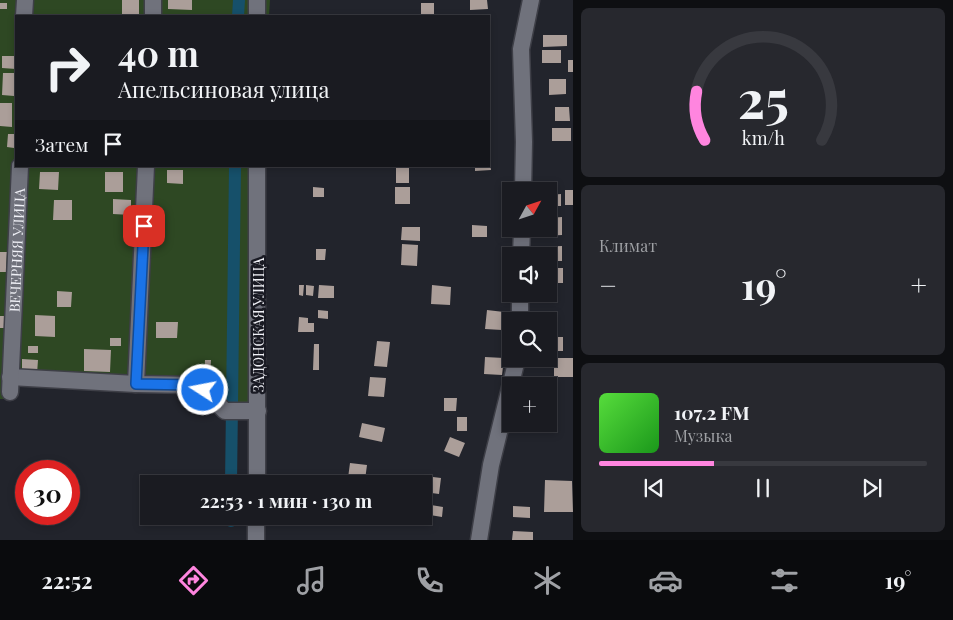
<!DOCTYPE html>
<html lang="ru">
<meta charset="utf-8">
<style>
:root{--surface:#1a1b21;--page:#27282e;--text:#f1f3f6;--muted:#9fa1a5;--line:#38393f;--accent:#ff85df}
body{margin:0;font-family:"Playfair Display",serif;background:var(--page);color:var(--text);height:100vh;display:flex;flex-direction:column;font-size:19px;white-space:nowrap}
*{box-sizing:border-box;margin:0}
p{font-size:16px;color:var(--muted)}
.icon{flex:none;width:28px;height:28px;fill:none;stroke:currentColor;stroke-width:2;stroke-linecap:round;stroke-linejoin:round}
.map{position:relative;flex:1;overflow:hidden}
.drawer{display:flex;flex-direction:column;gap:8px;padding:8px;background:#0e0f12;width:380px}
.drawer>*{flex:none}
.top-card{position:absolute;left:15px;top:15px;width:475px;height:152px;border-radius:0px;box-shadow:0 2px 8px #0003,0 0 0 1px var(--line);background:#1a1b21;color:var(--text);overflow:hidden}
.needle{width:32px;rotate:50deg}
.tools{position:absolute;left:502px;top:182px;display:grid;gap:10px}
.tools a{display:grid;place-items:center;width:55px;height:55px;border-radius:0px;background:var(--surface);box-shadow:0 2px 8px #0003,0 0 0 1px var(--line);font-size:25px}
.speed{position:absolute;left:15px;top:460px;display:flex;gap:10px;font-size:25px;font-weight:700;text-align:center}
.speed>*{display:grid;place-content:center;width:65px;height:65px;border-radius:50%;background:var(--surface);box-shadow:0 2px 8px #0003,0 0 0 1px var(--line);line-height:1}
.speed .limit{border:8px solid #d22;background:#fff;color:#111}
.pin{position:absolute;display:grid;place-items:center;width:42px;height:42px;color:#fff;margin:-21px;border-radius:10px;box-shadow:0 2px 8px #0006}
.me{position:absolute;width:55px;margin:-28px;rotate:281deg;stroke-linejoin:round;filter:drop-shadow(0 0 4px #0008)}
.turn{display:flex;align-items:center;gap:18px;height:105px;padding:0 20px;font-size:22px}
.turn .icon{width:65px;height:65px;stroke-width:2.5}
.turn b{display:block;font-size:35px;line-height:42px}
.then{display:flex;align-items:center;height:48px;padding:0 20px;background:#0003;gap:10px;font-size:19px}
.big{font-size:38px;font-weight:700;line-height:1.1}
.drawer .tile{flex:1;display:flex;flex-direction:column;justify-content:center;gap:8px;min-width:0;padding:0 18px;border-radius:8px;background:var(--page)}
.drawer .dial{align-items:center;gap:0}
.dial svg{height:130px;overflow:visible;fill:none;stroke:var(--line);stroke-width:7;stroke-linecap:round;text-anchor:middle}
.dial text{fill:var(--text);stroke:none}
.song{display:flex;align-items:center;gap:15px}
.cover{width:60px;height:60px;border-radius:8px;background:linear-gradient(135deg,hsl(110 70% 55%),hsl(120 70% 35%))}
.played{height:5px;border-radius:2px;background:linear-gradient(90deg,var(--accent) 35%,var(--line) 35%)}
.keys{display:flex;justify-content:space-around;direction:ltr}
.heat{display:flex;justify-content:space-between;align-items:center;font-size:28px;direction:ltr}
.trip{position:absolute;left:140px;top:475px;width:292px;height:50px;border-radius:0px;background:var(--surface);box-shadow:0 2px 8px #0003,0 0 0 1px var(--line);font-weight:700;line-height:50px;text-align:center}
.menu{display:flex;height:80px;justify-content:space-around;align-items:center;background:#0a0b0d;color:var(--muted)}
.menu .icon{width:35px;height:35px}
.menu .on{color:var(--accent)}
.menu b{font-size:22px;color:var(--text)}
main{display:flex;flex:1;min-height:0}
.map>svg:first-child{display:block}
.green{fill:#2e4823}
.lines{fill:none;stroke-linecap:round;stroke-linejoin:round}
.canal{stroke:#16506a;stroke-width:12}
.building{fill:#ab9e99}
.minor-casing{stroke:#3e3f47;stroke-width:19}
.minor{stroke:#70727c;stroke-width:16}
.route-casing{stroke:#114b97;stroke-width:12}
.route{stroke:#1a73e8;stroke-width:9}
.labels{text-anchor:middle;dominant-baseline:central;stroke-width:5;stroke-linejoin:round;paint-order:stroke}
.street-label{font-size:14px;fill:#f0f1f7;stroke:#191a23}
</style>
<main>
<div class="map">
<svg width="573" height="540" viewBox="0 0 573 540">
<rect width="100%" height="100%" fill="#22242c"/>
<!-- green -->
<path class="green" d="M0 0H270L269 16H16V166H265L258 414 228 417 207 394 20 381 12 399H0Z"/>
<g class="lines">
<!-- canal -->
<path class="canal" d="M238 16 239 0
M231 484 235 166
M231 521V516"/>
</g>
<!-- building -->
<path class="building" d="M122 0H139V16H122Z
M168 0H192V10L168 9Z
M470 0H487L488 9 470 10Z
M0 3H7V9H0Z
M421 3H434V14H421Z
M543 35H567V46L543 47Z
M542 50H561V63H542Z
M2 56H16V69L2 68Z
M568 60H573V72H568Z
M3 73H14V96L2 95Z
M549 79H566V94L549 95Z
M0 103H12V127L0 126Z
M555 107H569L570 121H555Z
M552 128H571V141H552Z
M8 134H14V148L7 147Z
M489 162H490L491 170 475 171V166H489Z
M396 167 409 168V183H396Z
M167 170H183V184L167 183Z
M40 172H59L58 190 39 189Z
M105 172H123V192H105Z
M313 187 324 188V197H313Z
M395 187H410V204H395Z
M565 190H573V205H565Z
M561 194V206H549V195Z
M113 199 131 200V215L113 214Z
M54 200H72V220H53Z
M562 217V235L543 236V229H549V218Z
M472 225 487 226V237H472Z
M402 227H420V241L401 240Z
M402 244 418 245 417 266 401 265Z
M562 246V261H549V256H536V247Z
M316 249H326L325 260H316Z
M0 252H7L6 272H0Z
M549 268H563V283H549Z
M299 285H304L303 296 299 295Z
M306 285 314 286 313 296 306 295Z
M319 285 334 286V298H318Z
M432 285 451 287 450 305 431 304Z
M57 291 72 292 71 307H57Z
M318 310 328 311V319L318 318Z
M487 310 504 312 502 330 485 329Z
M35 315 55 316V337L35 336Z
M0 316H6V328H0Z
M299 317 308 318V323H314V332H298Z
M156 322H178L177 338H156Z
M549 337H563V351H549Z
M110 338H121V346H110Z
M377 341 390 342 387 367 374 366Z
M314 344H319V370H313Z
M28 346H38V353H28Z
M84 349 111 350 110 372 84 371Z
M485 357 504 358 502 375 484 374Z
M554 358H573V377H554Z
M22 359 38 360 37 374H22Z
M205 360H211L210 380H204Z
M370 377 386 378 384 397 368 396Z
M549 388H557V405H549Z
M444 398H457L456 411H444Z
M457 417H467V431H457Z
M362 423 385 428 382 442 359 437Z
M533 424H544V431H533Z
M450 437 465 443 459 457 444 451Z
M350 463 367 465 365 480 348 478Z
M425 476 441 478 439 494 424 492Z
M545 480 572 481 573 512H544Z
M431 505 443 507 442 517 430 515Z
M513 506 530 507V518L513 517Z
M513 531 533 532V540H512Z"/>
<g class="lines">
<!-- minor casing -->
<g class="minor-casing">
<g id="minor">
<path d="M257 0V16"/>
<path d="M24 16 25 0"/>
<path d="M153 16V0"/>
<path d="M523 191 524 142 521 49 531 0"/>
<path d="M521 256 522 229"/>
<path d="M520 321V294"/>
<path d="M10 377 136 384 195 385 203 390 225 411H258"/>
<path d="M136 384 146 166"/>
<path id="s1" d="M10 392 20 166"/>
<path d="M257 484V166"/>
<path d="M256 540V516"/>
<path d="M479 540 491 465 517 359"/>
</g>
</g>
<!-- minor -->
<use href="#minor" class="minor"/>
</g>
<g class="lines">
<!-- route casing -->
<g class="route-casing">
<path id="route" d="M144 226 136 384 194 385 203 390"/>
</g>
<!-- route -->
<use href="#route" class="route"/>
</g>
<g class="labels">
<!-- street labels -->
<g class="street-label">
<text stroke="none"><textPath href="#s1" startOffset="142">ВЕЧЕРНЯЯ УЛИЦА</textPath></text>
<text transform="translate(258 325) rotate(-90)">ЗАДОНСКАЯ УЛИЦА</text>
</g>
</g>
</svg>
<div class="tools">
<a><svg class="needle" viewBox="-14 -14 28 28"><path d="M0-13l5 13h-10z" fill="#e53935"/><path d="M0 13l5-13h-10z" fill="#9fa1a5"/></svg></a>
<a><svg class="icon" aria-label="sound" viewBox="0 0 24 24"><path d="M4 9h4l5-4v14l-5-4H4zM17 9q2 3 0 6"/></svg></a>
<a><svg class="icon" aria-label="search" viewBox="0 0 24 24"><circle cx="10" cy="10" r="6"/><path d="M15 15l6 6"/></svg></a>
<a>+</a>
</div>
<div class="speed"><div class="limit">30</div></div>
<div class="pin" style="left:144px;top:226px;background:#d93025"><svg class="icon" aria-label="arrive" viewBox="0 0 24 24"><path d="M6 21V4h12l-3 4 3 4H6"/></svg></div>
<svg class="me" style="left:203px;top:390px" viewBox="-20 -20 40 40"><circle r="17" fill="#1a73e8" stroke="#fff" stroke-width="3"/><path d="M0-11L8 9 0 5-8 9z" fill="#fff"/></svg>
<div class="trip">22:53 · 1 мин · 130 m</div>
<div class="top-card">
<div class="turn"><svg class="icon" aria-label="right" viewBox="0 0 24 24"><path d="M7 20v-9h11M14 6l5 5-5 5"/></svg><div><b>40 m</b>Апельсиновая улица</div></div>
<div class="then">Затем<svg class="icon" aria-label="arrive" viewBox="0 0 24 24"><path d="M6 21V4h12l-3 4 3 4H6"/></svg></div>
</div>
</div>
<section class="drawer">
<div class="tile dial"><svg viewBox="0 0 100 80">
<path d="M14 69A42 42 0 1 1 86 69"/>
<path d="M14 69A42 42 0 0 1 9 39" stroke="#ff85df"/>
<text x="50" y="56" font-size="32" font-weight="700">25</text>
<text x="50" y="72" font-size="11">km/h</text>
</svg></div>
<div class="tile"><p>Климат</p>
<div class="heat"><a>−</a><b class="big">19°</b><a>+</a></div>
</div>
<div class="tile">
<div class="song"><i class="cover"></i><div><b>107.2 FM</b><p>Музыка</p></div></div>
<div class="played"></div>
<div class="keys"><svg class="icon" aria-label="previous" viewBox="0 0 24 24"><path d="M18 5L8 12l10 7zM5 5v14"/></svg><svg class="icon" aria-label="pause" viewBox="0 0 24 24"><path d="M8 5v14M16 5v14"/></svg><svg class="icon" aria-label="next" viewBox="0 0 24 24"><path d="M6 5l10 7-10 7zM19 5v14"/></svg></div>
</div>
</section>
</main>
<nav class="menu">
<b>22:52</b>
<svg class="icon on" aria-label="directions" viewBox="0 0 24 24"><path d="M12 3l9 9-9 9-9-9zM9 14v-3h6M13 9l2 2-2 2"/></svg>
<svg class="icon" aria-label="music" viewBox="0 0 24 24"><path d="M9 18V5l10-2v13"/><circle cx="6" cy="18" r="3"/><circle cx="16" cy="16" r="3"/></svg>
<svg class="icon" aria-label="phone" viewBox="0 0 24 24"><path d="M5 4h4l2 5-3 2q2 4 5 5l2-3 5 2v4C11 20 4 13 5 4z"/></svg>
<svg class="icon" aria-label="climate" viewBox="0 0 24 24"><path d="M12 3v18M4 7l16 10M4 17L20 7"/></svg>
<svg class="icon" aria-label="car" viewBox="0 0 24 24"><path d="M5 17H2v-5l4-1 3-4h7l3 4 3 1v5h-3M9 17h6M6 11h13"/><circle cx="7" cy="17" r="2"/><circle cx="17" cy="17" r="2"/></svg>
<svg class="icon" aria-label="filters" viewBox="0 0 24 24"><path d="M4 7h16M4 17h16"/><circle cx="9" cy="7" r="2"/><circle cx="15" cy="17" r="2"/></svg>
<b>19°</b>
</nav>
